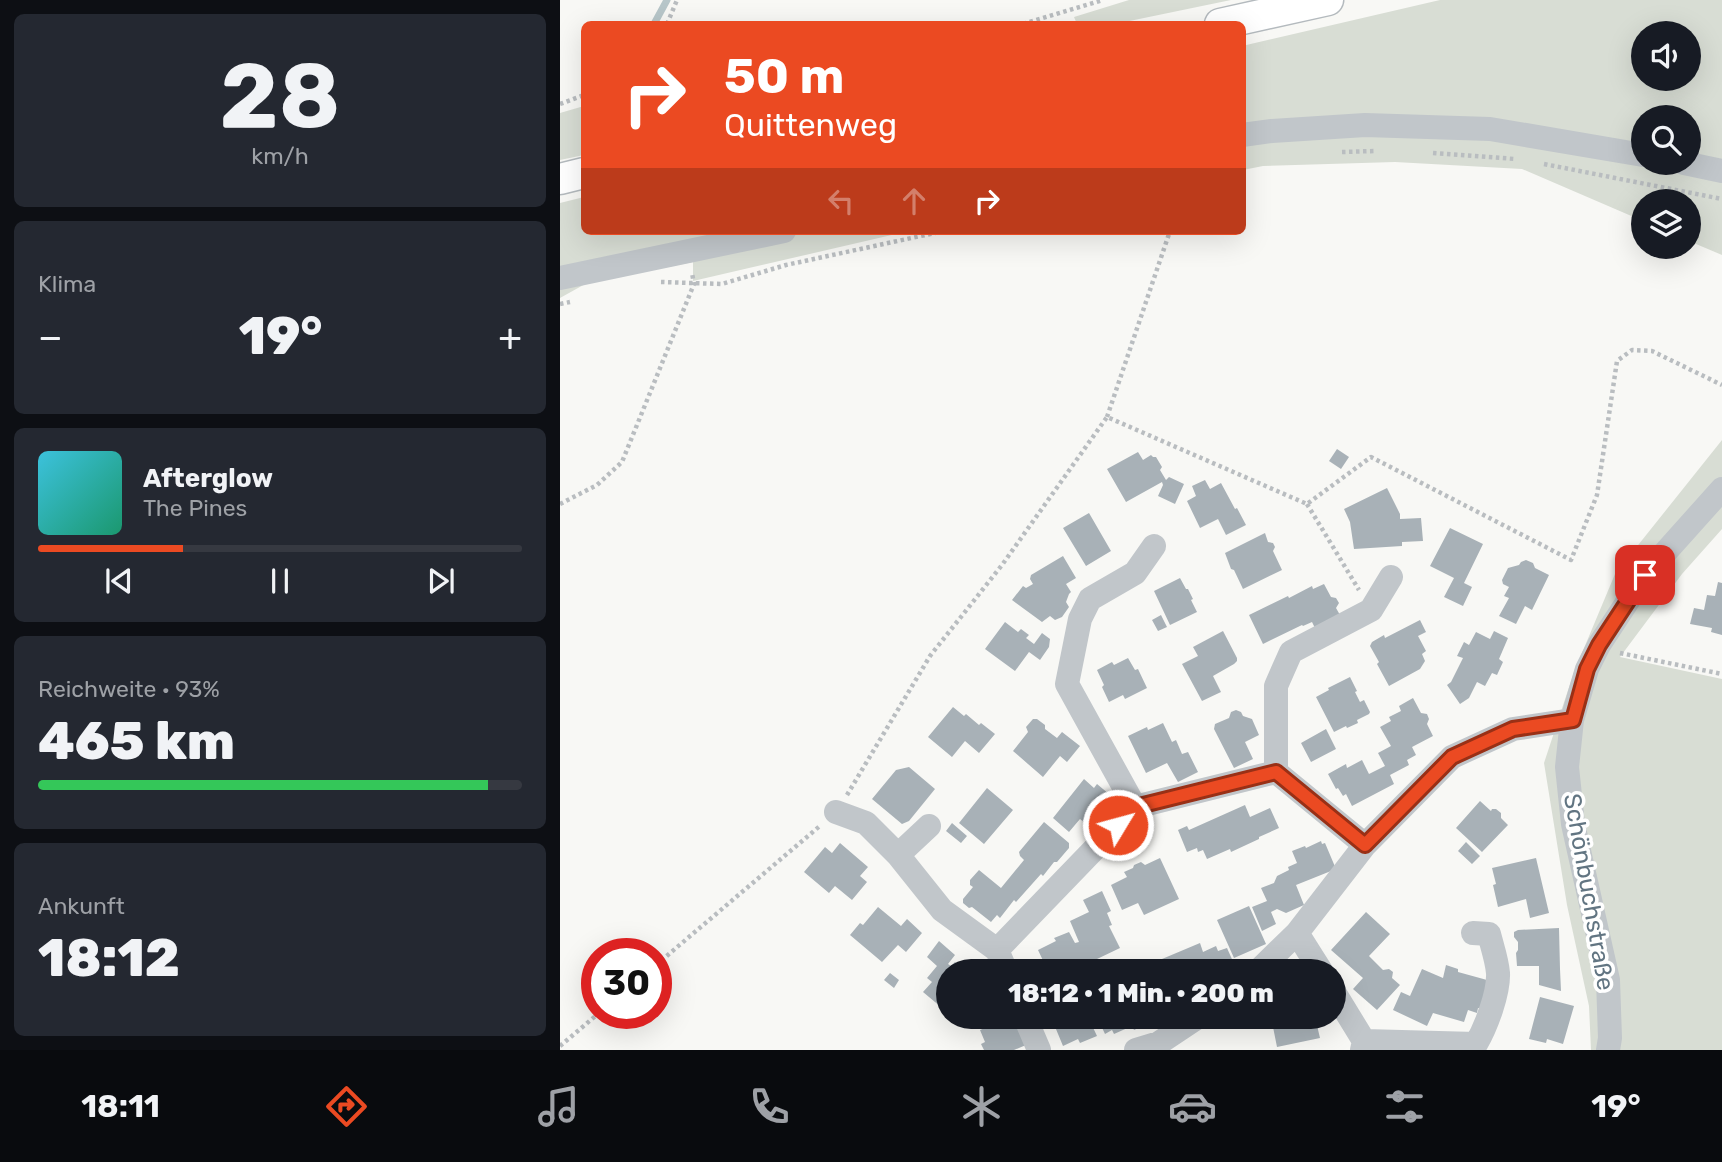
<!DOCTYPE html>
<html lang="de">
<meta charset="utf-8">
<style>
:root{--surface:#171b24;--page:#242831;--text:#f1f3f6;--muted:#9ea1a6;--line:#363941;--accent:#eb4a22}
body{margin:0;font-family:Rubik,sans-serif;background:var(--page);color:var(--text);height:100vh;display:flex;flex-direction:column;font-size:26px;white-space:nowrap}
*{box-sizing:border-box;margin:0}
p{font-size:23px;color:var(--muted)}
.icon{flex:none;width:38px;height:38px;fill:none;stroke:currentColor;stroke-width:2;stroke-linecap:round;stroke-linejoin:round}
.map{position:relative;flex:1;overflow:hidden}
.panel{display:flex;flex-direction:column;gap:14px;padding:14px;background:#0d0f14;width:560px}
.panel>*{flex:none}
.top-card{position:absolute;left:21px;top:21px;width:665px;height:214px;border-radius:10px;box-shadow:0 7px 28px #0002;background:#eb4a22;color:#fff;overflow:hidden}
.fabs{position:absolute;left:1071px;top:21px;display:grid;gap:14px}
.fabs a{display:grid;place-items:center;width:70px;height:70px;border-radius:50%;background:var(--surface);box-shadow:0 7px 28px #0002;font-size:35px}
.speed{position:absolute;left:21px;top:938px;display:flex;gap:14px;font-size:35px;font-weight:700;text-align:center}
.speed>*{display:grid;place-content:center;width:91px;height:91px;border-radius:50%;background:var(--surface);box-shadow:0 7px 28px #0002;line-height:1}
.speed .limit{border:10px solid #d22;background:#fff;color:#111}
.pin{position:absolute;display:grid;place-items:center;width:60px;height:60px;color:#fff;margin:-30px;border-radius:14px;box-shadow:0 4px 10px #0006}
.me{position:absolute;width:77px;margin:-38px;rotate:53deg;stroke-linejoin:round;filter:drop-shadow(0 0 5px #0008)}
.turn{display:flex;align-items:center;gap:24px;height:147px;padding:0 28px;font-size:32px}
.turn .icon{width:91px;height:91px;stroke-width:2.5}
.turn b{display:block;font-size:49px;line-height:60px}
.lanes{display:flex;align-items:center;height:66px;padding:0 28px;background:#0003;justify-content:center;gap:35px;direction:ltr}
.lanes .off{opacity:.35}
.big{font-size:52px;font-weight:800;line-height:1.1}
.panel .widget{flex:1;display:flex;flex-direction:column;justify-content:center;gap:10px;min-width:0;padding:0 24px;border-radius:10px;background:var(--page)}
.panel .dial{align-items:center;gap:0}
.dial b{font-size:91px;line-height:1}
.song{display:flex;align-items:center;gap:21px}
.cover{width:84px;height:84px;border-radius:10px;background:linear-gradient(135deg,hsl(190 70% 55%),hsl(160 70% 35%))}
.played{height:7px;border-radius:4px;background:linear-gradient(90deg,var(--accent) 30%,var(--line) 30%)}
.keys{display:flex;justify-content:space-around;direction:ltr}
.heat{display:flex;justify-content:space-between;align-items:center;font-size:38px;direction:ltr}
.charge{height:10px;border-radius:5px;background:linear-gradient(90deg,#34c759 93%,var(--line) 0)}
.trip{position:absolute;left:376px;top:959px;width:410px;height:70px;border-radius:35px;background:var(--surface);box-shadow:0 7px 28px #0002;font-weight:800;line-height:70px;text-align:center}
.tab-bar{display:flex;height:112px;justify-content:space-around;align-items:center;background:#090b0e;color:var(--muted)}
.tab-bar .icon{width:49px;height:49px}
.tab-bar .selected{color:var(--accent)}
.tab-bar b{font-size:32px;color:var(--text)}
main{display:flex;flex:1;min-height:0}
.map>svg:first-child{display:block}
.green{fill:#d8ddd4;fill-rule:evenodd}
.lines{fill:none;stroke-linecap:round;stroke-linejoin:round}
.stream{stroke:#b7c6c9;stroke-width:7}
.building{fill:#a8b1b7}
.major-casing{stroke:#b4babe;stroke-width:33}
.path{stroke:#b9bdc0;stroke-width:4.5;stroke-dasharray:3.5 3.5;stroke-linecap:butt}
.minor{stroke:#c1c6ca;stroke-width:24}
.major{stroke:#fff;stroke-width:30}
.route-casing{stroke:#993016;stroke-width:18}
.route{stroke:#eb4a22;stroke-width:12}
.labels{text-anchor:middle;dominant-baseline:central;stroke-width:7;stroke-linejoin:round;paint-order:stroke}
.street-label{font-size:24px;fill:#627582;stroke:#fff}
</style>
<main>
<section class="panel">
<div class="widget dial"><b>28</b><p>km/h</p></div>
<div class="widget"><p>Klima</p>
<div class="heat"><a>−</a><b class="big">19°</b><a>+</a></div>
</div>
<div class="widget">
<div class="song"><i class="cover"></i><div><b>Afterglow</b><p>The Pines</p></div></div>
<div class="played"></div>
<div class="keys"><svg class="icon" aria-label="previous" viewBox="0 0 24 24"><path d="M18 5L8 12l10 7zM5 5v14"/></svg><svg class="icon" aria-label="pause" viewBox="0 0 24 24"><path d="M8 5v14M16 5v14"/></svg><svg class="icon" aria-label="next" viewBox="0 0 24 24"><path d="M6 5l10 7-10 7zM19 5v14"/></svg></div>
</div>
<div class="widget"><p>Reichweite · 93%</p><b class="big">465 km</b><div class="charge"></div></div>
<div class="widget"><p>Ankunft</p><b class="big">18:12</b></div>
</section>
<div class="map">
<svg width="1162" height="1050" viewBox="0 0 1162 1050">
<rect width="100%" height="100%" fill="#f8f8f5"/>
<!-- green -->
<path class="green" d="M569 0H671L555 24H517L514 17Z
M880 0H1162V255L1129 241V201H1083V221L962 169 835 162 703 166 683 170 682 46ZM1083 33H1129V79H1083ZM1083 117H1129V163H1083Z
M24 106V155L0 160V113Z
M24 197V231H349L133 281V262L27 283 0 298V203Z
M1162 440V529L1122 574 1060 657 1162 679V1050H1031L1029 1006 1007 905 984 763 1014 672 1055 574Z"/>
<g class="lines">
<!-- stream -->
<path class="stream" d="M94 24 107 0"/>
</g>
<!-- building -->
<path class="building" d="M777 449 789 457 781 469 769 461Z
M578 452 583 460 591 455 593 457H596L602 467 600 470 606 480 609 477 624 484 615 504 598 496 603 485 602 482 566 502 547 469Z
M645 480 650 489 661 483 675 509 677 508 686 525 666 535 658 519 640 528 627 501 636 496 632 486Z
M827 488 840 514V519L861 518 863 541 842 542V546L794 549 790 522 784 509Z
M529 513 551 551 526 566 503 528Z
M890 528 923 544 904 583 912 587 903 606 884 597 894 578 870 566Z
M705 533 708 542 713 543 715 547 713 551 722 570 683 589 674 570 671 569 665 553Z
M503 556 516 578 506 584 511 592 509 594 506 602 509 607 502 617 495 620 490 616 482 622 452 600 463 586 466 588 473 584 470 579 471 575Z
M966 560 973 563 975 568 989 575 972 610 965 606 956 624 939 616 949 598 944 596 949 587 943 584 942 580 948 568 959 565 961 562Z
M620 578 626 589H628L633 599 631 600 637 612 610 625 594 591Z
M1158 582 1162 583V635L1151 632 1152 628 1130 624 1134 608 1144 610 1147 595 1155 596Z
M764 584 771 597 776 598 779 603 776 608 780 615 755 628 752 622 743 626 742 625 703 644 689 615 728 596 729 598 752 586 753 589Z
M601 615 607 627 598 631 592 620Z
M860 620 866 632 858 636 866 651 862 654 865 661 860 669 829 686 817 664 819 662 810 646 812 642 824 635 825 638Z
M445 622 458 632 461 629 469 635 466 638 474 644 482 633 490 639 489 647 480 660 469 652 455 671 425 649Z
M663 631 677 658V661L674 664 653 676 661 692 642 701 622 664 638 656 633 647Z
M934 631 948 638 939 659 943 662 937 675 932 673 925 686 917 682 909 698 900 704 887 685 891 682 903 658 897 656 904 642 909 645 916 632 930 639Z
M568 658 575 670 578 669 587 688 565 699 563 695 549 702 542 687 544 685 537 670 552 662 554 665Z
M790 677 797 691 795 692 800 702 804 700 810 712 809 714 797 720 798 723 787 728 786 726 774 732 756 697 769 690 768 688Z
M853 698 861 713 867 714 869 719 867 724 873 736 852 747 856 755 847 760 849 765 830 775 834 784 792 806 786 794 783 796 778 788 776 789 768 774 786 764 787 768 802 760 809 774 825 766 818 753 831 746 820 727 831 721 829 717 841 711 839 706Z
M393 707 404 716 406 714 419 725 421 723 435 734 419 753 405 741 392 757 368 737Z
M676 710 681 712 683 716 692 719 699 735 685 742 693 759 674 768 654 729 655 724 669 718 671 712Z
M473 719H477L485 725V729L497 738 502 732 520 746 507 762 500 756 483 777 453 751 468 732 466 727Z
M603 723 612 742 616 740 622 754 628 752 638 772 618 782 607 763 586 773 568 736 587 727 588 730Z
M766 729 776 749 751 762 741 743Z
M349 767 375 789 349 821 342 824 312 799 336 770Z
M524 779 534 788 537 784 555 799V804L533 830 520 819 509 832 493 818Z
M427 788 453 810 424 844 399 823Z
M920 801 931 811 932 809H936L941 813V818L948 825 922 852 896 828Z
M685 805 690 817 710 808 719 828 699 837V839L671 852 670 849 647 859 643 850 638 852 637 848 627 852 618 830 627 826 629 830Z
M484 822 509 843V848L497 862H494L483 876 481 874 456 902 454 900 440 918 437 915 431 922 412 907 409 908 403 903V899L413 887 410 885V880L419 870 441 888 464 860 460 856 459 852Z
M392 823 407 836 401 843 386 831Z
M761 841 762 844 765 843 776 869 736 885 744 905 726 913 717 909 711 912 716 924 702 931 692 907 707 901 701 888 714 883 717 876 729 870 728 867 737 863 732 851 745 846 746 848Z
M906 842 920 856 912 864 898 851Z
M280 843 308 867 300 876 307 882 292 900 275 886 269 893 244 872 265 847 272 853Z
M600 858 619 899 584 915 578 903 562 910 551 885 567 877 564 872 573 868 574 865 581 862 585 865Z
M976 858 989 913 970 918 966 899 938 907 933 885 936 884 932 868Z
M542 891 551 911 547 913 552 925 549 926 560 948 512 971H488L478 950 496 941 494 938 509 932 515 943 519 942 510 921 529 912 523 900Z
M689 906 706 944 674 958 657 920Z
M318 907 341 926 347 919 362 933 346 952 338 945 322 962 290 935 300 923 303 925Z
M806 912 830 934 809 956 823 970 829 969 833 972 832 978 840 985 817 1010 793 989 803 978 771 950Z
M999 928 1000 969 1001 991 979 985V966H957L956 953 958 950V942L954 937V932L958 930Z
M379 941 395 955 388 964 391 966 395 962 406 971H388V1011L387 1012 363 992 372 982 367 978 377 966 367 957Z
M640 943 643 952 656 946 658 951 667 948 675 966 663 971H607L602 959Z
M886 965 898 969V972L927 980 923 1009 918 1008 917 1013 908 1010 904 1022 873 1013 867 1026 833 1010 841 992 850 996 862 969 883 978Z
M330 973 339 980 334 988 324 980Z
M980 997 1014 1006 1003 1044 987 1039 986 1043 969 1039Z
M438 1017H453L466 1045 454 1050H424L421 1044 425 1042 420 1030 434 1024 432 1019Z
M491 1017H528L537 1036 520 1043 518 1039 503 1046Z
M537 1017H590L592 1022 574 1030 572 1026 554 1034 552 1030 545 1034Z
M711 1017H755L760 1038 717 1047Z"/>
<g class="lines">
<!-- major casing -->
<g class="major-casing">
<path id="major" d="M660 24 768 0
M0 179 24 173"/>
</g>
<!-- path -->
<path class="path" d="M107 24 117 0
M463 24 543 0
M0 104 24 95
M782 152 815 151
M873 153 955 159
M984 164 1162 199
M101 282 162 284 226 265 384 231
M0 304 10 302
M547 417 610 231
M0 504 37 485 62 462 134 284 132 273
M747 504 799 590
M1060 653 1162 674
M287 795 370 656 442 565 547 417 747 504 811 457 1011 560 1037 495 1057 361 1072 350 1092 351 1162 385
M96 965 261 825
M0 1046 39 1013"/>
<!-- minor -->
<path class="minor" d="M682 135 712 131 805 125 930 129 1083 155
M1124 163 1162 171
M0 278 224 231
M716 772V686L731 652 811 610 831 577
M575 807 507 684 520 619 530 599 575 573 594 546
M276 812 306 823 338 855 382 910 437 950
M338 855 369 826
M737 933 761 971
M446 971 437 950 575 807 716 772 805 845
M698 971 737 933 805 845 892 757 953 729 1012 720
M774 992 804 1041 802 1050
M465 1017 479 1050
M804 1041 916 1044C926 1027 939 993 938 973 937 960 932 946 929 934L913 933
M576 1050 599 1043 638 1017
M1048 1050 1050 1038 1048 980 1013 824 1007 767 1012 720 1027 669 1039 645 1085 575 1162 489"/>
<!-- major -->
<use href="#major" class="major"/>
</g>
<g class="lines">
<!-- route casing -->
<g class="route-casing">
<path id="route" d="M558 825 575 807 716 772 805 845 892 757 953 729 1013 720 1027 669 1039 645 1085 575"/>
</g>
<!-- route -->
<use href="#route" class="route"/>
</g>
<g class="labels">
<!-- street labels -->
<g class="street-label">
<text transform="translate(1029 892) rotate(80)">Schönbuchstraße</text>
</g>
</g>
</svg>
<div class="fabs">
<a><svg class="icon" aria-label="sound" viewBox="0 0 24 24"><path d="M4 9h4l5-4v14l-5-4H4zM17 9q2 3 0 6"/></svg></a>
<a><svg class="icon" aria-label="search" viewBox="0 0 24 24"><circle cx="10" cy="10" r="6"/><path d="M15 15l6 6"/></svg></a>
<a><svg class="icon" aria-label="layers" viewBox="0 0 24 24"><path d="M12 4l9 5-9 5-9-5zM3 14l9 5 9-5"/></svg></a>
</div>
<div class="speed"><div class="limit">30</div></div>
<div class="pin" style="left:1085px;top:575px;background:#d93025"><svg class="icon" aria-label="arrive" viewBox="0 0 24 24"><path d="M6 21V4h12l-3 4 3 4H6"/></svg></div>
<svg class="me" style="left:558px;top:825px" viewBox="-20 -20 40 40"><circle r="17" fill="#eb4a22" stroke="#fff" stroke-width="3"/><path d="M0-11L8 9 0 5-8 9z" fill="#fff"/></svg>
<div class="trip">18:12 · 1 Min. · 200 m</div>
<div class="top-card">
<div class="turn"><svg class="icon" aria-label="right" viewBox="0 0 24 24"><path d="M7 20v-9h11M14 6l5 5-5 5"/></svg><div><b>50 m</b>Quittenweg</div></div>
<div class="lanes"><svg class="icon off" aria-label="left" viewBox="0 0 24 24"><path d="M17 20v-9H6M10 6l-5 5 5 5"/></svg><svg class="icon off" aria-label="ahead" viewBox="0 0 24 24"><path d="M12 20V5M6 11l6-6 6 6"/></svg><svg class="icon" aria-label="right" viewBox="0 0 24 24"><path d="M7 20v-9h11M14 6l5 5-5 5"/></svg></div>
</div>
</div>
</main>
<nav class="tab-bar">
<b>18:11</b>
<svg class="icon selected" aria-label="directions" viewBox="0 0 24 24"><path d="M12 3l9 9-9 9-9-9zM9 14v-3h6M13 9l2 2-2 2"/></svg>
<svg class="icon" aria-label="music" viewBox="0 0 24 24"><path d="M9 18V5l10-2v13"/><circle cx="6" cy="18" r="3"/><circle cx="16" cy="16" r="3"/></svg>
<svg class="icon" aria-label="phone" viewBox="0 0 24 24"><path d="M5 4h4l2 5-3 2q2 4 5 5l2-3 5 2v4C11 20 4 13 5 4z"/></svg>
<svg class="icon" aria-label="climate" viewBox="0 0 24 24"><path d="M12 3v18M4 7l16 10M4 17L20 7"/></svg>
<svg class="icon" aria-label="car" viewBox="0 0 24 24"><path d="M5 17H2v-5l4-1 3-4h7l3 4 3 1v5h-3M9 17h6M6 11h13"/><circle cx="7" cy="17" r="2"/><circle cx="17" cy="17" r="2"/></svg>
<svg class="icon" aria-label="filters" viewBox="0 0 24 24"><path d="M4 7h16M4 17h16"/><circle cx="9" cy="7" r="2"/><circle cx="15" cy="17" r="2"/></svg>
<b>19°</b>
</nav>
